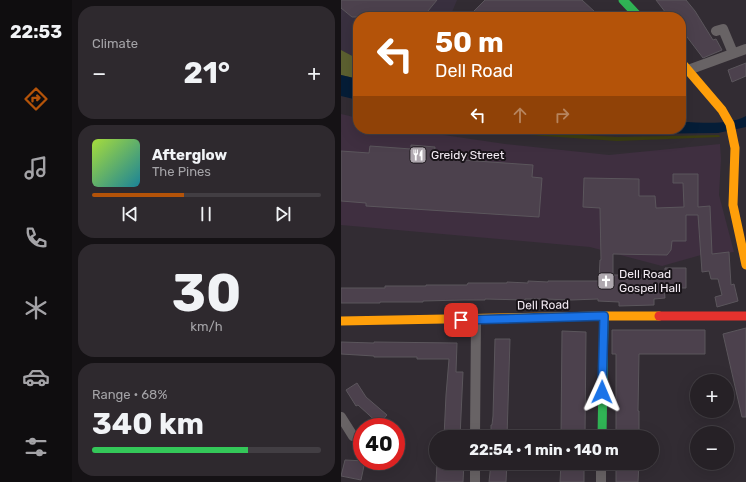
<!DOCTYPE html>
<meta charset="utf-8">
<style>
:root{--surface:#262126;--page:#2e292e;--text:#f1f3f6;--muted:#a4a3a7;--line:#423e43;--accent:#b45309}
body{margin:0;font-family:Rubik,sans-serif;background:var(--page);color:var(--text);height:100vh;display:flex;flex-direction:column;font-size:15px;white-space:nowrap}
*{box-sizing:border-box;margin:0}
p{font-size:13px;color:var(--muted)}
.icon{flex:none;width:22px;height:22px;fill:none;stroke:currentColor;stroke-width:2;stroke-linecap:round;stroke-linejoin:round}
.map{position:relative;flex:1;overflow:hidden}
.sheet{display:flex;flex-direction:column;gap:6px;padding:6px;background:#151215;width:269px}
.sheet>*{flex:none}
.hud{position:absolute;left:12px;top:12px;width:333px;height:122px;border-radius:16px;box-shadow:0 4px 16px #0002,0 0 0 1px var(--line);background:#b45309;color:#fff;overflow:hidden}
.fabs{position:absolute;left:349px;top:374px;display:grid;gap:8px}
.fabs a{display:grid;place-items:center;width:44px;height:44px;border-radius:50%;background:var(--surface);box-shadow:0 4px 16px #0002,0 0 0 1px var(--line);font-size:20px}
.speed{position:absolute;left:12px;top:418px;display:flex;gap:8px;font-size:20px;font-weight:700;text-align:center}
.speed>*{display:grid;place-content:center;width:52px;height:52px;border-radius:50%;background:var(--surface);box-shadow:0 4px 16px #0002,0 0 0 1px var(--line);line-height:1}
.speed .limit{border:6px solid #d22;background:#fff;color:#111}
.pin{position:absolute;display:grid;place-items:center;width:34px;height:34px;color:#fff;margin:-17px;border-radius:8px;box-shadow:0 2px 6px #0006}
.me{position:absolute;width:44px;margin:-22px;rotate:1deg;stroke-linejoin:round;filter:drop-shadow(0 0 3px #0008)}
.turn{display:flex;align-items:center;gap:14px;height:84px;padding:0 16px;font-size:18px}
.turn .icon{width:52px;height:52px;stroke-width:2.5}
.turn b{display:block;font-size:28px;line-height:34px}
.lanes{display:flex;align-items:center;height:38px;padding:0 16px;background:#0003;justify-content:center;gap:20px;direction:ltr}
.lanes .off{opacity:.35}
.big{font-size:30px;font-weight:700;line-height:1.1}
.sheet .card{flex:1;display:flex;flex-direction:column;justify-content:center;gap:6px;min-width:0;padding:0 14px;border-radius:16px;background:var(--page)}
.sheet .dial{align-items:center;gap:0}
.dial b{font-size:52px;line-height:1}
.song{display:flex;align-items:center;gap:12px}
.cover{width:48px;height:48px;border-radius:6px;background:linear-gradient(135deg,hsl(80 70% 55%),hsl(190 70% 35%))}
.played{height:4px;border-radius:2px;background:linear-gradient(90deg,var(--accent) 40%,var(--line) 40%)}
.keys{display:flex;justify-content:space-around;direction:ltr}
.heat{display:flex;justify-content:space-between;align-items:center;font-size:22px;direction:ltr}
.charge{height:6px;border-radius:3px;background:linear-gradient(90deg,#34c759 68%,var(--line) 0)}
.trip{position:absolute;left:88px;top:430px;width:230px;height:40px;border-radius:20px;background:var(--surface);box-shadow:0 4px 16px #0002,0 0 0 1px var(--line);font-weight:700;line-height:40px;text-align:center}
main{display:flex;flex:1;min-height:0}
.dock{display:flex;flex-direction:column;width:72px;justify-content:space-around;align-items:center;background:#0f0d0f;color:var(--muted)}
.dock .icon{width:28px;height:28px}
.dock .on{color:var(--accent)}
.dock b{font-size:18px;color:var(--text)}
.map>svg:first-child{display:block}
.commercial{fill:#39303f}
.built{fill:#3f2f40}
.green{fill:#3c3e10}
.forest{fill:#5c6030}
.water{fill:#051d37}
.building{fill:#4c414d;stroke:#5b565c}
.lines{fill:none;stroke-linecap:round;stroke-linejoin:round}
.street{stroke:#686365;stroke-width:10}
.fast{stroke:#30b455;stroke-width:9}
.slow{stroke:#ff9f0a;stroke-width:9}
.jam{stroke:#e5322d;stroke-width:9}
.route-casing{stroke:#114b97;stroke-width:10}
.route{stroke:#1a73e8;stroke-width:7}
.labels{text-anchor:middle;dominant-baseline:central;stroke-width:4;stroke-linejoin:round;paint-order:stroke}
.poi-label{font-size:12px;fill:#f2eaf2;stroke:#191419;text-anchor:start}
.street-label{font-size:12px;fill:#f2eaf2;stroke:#191419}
</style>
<main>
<nav class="dock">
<b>22:53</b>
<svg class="icon on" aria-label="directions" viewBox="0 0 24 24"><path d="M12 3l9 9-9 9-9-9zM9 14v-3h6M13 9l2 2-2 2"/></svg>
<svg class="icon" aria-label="music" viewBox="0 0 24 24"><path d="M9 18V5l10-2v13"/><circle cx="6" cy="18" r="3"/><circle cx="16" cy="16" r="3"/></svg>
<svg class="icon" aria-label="phone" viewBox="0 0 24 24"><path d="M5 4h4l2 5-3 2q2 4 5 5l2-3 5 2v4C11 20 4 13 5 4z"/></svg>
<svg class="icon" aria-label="climate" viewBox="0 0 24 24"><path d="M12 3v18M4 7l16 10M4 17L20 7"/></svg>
<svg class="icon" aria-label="car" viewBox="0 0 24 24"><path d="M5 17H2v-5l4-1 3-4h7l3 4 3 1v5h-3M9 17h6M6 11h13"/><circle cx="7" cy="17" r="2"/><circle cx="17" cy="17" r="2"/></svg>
<svg class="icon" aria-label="filters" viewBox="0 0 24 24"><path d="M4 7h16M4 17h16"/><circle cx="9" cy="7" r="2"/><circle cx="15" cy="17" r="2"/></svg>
</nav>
<section class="sheet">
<div class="card"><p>Climate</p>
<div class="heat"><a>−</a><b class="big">21°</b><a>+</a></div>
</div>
<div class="card">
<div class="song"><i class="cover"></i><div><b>Afterglow</b><p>The Pines</p></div></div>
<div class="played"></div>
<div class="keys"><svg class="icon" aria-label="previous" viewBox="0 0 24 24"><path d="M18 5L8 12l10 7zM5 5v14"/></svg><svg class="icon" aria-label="pause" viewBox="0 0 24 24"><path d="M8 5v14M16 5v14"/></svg><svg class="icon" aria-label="next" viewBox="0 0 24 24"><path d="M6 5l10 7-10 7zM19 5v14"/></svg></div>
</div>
<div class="card dial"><b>30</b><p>km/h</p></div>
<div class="card"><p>Range · 68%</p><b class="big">340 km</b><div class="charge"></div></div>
</section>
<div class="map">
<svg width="405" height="482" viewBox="0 0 405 482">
<rect width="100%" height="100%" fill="#322c33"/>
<!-- commercial -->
<path class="commercial" d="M0 0H116L109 17H17V59L0 50Z"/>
<!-- built -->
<path class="built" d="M0 114 17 118V129H69L89 133 164 144 268 155 379 144 380 159 378 195 393 252 360 255 321 266 249 247 0 225Z"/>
<!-- green -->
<path class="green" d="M136 129H148L156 130 276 137 378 135 379 137 276 141 161 133Z"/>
<!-- forest -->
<path class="forest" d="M0 50 17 59V79L0 75Z"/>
<!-- water -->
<path class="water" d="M0 75 17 79V100L0 96Z
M405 116V127L377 133 287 134H246L185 129H340V122C361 122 386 126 405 116Z"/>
<!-- building -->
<path class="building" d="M0 0H96L82 17H11L0 8Z
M144 0H241L254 12 249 17H127Z
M315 0H345L354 11 372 40 375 39 381 50 362 58 343 33 340 34V17H328Z
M405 63V76L391 82 387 70Z
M70 145 94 147 93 158 192 165 191 177 201 178 198 217 25 206V203L0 201V151L28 153 29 146 70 149Z
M332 174H357V207L369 206 371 254 388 252 390 285 393 284 397 301 376 307 374 297 381 295 377 279H370L368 271 361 272 357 215H345V241H331L330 250 326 255 272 254V275H313V273H324V268H345V288H323L324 298 313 299V305L278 306V302L257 301V299L230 300 204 299H184V300L144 299V300H123L82 301V302H39V303H0V288H44V286H85V285H126L127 283H166V282L187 283V281L207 282V281H258L259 260H260L259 208 242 207 243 178 298 179V196H314L315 208 343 207 342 183H332Z
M405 328V417H401L382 334Z
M271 330H364V354H298L297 411H298V437H275V354H271Z
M221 331 245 332 244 437H220Z
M154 339H169L166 437H150V425H151L152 416Z
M0 342 33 343V342L116 343 115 372H122L119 437H103L105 395 108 359H76V357H33V356L0 354Z
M16 383 25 397 46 415 38 424 17 405 15 406 5 390Z
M4 460 24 461 20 480 0 476Z
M96 463H123L122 482H95Z
M150 463H166L165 482H148Z
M220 463H243V482H219Z
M275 463H298L297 482H275Z"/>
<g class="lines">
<!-- street -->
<path class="street" d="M375 31 382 29 392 53
M347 70 405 49
M0 417 12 436
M134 437 135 319
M134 482V463
M260 482V463"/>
<!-- fast -->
<path class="fast" d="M282 0 298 17
M261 437 263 316"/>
<!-- slow -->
<path class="slow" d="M340 62 381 110 389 124 394 148 392 205 405 265
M0 321 263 316H318"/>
<!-- jam -->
<path class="jam" d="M318 316H405"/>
</g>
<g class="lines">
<!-- route casing -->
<g class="route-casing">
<path id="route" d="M120 320 263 316 261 392"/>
</g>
<!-- route -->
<use href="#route" class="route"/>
</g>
<!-- icons -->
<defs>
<g id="restaurant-square" transform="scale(0.9)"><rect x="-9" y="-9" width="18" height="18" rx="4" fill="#afa8af" stroke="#191419"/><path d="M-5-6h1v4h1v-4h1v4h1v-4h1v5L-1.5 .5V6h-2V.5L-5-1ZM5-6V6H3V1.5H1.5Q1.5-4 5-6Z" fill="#fff"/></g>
<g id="church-square" transform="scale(0.9)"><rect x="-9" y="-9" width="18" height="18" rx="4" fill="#afa8af" stroke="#191419"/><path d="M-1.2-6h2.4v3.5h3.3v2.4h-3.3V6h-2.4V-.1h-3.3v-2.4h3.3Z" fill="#fff"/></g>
</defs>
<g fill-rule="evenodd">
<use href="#restaurant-square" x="77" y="155"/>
<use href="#church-square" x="265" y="281"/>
</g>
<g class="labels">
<!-- poi labels -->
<g class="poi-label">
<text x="90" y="155">Greidy Street</text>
<text x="278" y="274">Dell Road<tspan x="278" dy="14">Gospel Hall</tspan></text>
</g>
<!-- street labels -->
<g class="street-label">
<text transform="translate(202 305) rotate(-1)">Dell Road</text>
</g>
</g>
</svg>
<div class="fabs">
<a>+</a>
<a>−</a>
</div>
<div class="speed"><div class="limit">40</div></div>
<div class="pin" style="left:120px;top:320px;background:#d93025"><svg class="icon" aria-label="arrive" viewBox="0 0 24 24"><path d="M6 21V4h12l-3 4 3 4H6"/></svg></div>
<svg class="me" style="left:261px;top:392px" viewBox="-20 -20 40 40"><path d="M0-17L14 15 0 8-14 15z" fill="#1a73e8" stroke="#fff" stroke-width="4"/></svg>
<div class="trip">22:54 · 1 min · 140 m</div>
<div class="hud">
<div class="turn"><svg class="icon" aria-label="left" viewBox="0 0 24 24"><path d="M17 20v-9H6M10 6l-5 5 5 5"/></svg><div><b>50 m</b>Dell Road</div></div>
<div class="lanes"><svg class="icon" aria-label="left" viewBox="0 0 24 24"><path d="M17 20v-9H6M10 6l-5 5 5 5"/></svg><svg class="icon off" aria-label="ahead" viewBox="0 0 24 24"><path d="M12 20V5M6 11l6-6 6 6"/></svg><svg class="icon off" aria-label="right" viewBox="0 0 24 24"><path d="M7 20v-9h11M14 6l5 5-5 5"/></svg></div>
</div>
</div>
</main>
